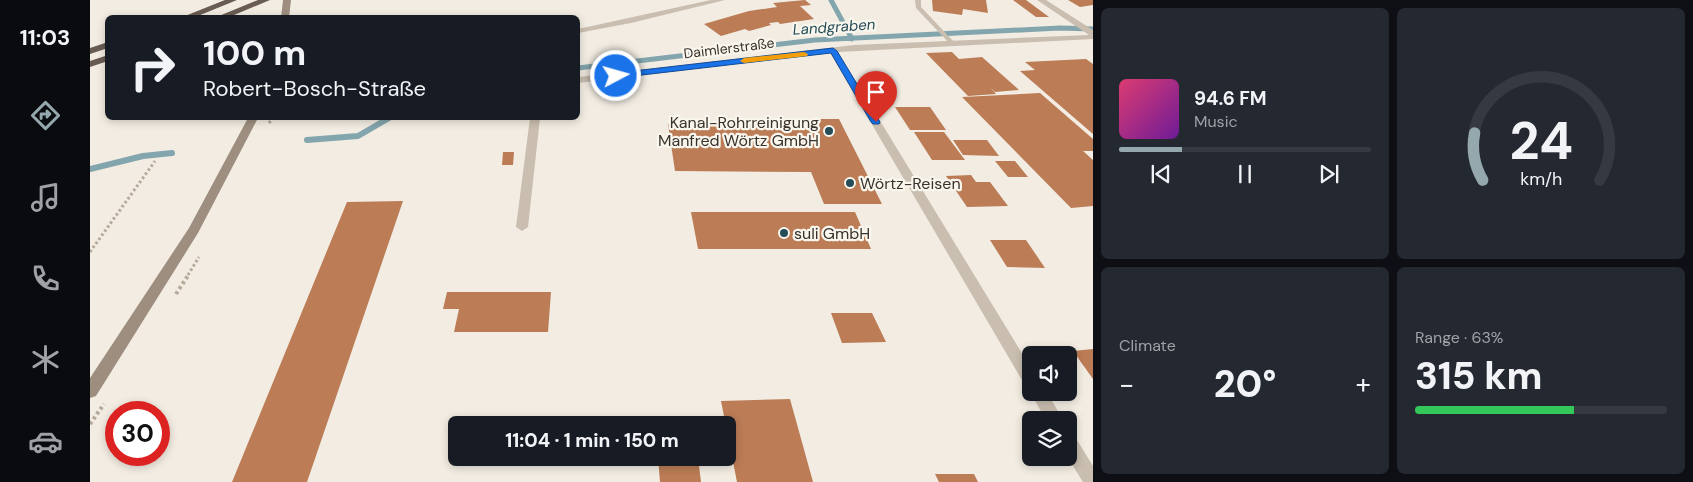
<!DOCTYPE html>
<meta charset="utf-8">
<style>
:root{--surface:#171b24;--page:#242831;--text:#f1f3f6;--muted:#9ea1a6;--line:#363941;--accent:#95a8ae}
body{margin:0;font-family:"DM Sans",sans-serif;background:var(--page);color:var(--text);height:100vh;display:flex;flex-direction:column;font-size:19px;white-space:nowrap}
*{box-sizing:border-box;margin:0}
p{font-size:16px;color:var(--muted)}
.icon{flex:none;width:28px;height:28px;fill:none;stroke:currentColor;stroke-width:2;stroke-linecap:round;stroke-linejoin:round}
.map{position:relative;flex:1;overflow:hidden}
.sheet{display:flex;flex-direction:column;gap:8px;padding:8px;background:#0d0f14;width:600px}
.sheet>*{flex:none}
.guide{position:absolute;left:15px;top:15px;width:475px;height:105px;border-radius:8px;box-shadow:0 2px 8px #0003;background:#171b24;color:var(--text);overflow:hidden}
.fabs{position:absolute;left:932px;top:346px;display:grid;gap:10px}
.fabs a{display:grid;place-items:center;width:55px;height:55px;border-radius:8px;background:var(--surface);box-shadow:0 2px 8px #0003;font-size:25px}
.speed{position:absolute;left:15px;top:401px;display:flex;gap:10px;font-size:25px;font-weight:700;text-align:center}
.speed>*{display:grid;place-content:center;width:65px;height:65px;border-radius:50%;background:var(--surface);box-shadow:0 2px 8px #0003;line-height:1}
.speed .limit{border:8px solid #d22;background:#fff;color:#111}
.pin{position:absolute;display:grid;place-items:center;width:42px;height:42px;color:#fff;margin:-51px -21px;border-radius:50% 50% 50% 0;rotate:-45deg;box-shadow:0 0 5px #0007}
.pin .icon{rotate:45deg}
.me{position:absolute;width:55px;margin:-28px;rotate:84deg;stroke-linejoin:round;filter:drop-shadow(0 0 4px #0008)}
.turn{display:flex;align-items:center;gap:18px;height:105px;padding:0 15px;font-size:22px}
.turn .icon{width:65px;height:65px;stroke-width:2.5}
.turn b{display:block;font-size:35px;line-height:42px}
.big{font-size:38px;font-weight:800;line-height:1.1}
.sheet .tile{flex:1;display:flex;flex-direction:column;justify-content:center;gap:8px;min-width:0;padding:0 18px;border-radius:8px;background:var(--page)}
.sheet .dial{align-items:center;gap:0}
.dial svg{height:130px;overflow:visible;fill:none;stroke:var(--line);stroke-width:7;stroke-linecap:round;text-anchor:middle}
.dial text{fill:var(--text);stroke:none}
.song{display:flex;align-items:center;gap:15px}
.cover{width:60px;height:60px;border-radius:8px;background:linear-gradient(135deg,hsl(340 70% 55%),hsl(280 70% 35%))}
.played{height:5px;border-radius:2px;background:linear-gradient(90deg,var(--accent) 25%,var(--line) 25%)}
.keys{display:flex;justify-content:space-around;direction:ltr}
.heat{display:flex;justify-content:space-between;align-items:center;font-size:28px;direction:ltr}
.charge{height:8px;border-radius:4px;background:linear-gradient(90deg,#34c759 63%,var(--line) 0)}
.sheet .tiles{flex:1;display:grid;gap:8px;grid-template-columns:repeat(2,1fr)}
.trip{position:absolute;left:358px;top:416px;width:288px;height:50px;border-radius:8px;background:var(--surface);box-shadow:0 2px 8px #0003;font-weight:800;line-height:50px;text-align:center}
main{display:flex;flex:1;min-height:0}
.tabs{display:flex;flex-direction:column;width:90px;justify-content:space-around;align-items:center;background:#090b0e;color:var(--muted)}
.tabs .icon{width:35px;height:35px}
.tabs .selected{color:var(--accent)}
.tabs b{font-size:22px;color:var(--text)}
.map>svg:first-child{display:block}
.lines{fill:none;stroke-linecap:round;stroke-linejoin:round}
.stream-far1{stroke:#83a5ad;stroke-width:5}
.stream{stroke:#83a5ad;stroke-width:6}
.building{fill:#bb7c56}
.path-far1{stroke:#b5a999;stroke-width:3;stroke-dasharray:2.5 2.5;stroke-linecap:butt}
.path{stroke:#b5a999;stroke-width:4;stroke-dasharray:3 3;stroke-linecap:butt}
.service{fill:#c9beaf;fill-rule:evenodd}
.minor{fill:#c9beaf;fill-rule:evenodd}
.tertiary{fill:#c9beaf;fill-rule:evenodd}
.secondary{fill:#9d8e80;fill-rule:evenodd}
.trunk{fill:#695c52;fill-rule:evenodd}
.route{fill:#1a73e8;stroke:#114b97}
.slow{fill:#f59e0b}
.poi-dot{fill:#254d57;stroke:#f9f6ee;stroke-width:2}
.labels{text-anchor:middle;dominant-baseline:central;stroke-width:4.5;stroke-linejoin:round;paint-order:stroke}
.far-street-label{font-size:14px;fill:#39322c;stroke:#f9f6ee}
.far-water-label{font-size:15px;font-style:italic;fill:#254d57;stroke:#f9f6ee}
.poi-label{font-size:16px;fill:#39322c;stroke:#f9f6ee;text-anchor:start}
</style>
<main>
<nav class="tabs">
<b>11:03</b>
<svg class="icon selected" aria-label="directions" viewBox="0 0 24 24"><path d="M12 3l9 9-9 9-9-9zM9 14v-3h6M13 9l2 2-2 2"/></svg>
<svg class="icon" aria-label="music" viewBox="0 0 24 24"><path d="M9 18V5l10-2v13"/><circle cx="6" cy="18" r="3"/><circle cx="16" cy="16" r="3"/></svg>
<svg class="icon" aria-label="phone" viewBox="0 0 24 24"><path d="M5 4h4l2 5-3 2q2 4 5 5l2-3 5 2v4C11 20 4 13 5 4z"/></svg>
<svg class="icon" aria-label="climate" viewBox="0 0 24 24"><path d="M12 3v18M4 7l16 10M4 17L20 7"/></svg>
<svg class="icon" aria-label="car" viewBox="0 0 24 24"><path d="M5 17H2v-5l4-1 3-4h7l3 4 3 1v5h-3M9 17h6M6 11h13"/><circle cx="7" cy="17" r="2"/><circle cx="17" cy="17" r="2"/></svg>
</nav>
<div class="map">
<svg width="1003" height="482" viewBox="0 0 1003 482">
<rect width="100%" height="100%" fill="#f2ece2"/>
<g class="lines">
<!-- stream-far1 -->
<path class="stream-far1" d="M741 0 762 39
M488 68 725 40 970 28 1003 29"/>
<!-- stream -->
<path class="stream" d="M217 140 268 136 299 118
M0 169 53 156 82 153"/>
</g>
<!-- building -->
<path class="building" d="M715 0 721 5 710 6 724 19 690 24 688 22 679 23 681 25 659 31 655 29 631 36 614 24 659 11 687 7 683 3Z
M842 0H896L898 13 873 9 872 15 843 11Z
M923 0H936L959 17H946Z
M978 0H1003V5L990 7Z
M862 52 869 59 892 57 929 90 905 92 900 87 906 94 878 96 836 53Z
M996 59 1003 64V134L930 71 945 70 935 62Z
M950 93 1003 139V151H993L1003 160V206L981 208 872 97Z
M805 107H840L856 130H820Z
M712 119H749L792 204H734L721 172 585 171 578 124H714Z
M824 132H854L875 160H842Z
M863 140H897L909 156 873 155Z
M413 152H424L423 165H412Z
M905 161H925L938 177H918Z
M881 175 886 182H900L918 206 877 207 856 176Z
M313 201 217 482H142L257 202Z
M601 212H765L781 249H608Z
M900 240H936L955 268 917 267Z
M357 292H461L458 332H364L369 309H353Z
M741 313H782L796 342 752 343Z
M1003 349V379L983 351Z
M700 399 723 482H647L631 401Z
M568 458H608L611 482H570Z
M845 474H884L888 482H849Z"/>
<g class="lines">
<!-- path-far1 -->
<path class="path-far1" d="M179 123 183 118
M0 252 65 161
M98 275 109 257"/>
<!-- path -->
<path class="path" d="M86 294 99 274
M0 424 14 404"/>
<!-- service -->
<path class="service" d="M825 0H831V7L865 43V45H861L826 8Z"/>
<!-- minor -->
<path class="minor" d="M947 0H956L1003 30V39L748 52 941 368V389L936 387 740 53 488 83V77L764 45 999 35Z
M440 118H450L438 227 432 231 426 227Z
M941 390V392H957L973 420H956L940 392Z
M979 435 985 437 1003 466V482H993L978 458Z"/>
<!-- tertiary -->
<path class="tertiary" d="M621 0H635L541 23 488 33V29Z"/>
<!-- secondary -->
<path class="secondary" d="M193 0H201L199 18H191Z
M158 118H168L108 233 6 396 0 398V378L99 228Z"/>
<!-- trunk -->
<path class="trunk" d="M135 0H147L103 18H90Z
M168 0H180L137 18H124Z
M18 42V48L0 54V48Z
M18 55V61L0 67V61Z"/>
</g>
<!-- route -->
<path class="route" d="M743 48 747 51 790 122 789 124H783L781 122 741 53 526 78 522 76 526 73Z"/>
<!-- slow -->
<path class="slow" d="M714 52 718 54 717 56 654 63 650 61 654 58Z"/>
<!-- markers -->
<g class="poi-dot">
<circle cx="739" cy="131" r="5"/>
<circle cx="760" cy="183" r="5"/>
<circle cx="694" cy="233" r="5"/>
</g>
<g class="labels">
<!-- far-street labels -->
<g class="far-street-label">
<text transform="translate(639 48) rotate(-7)">Daimlerstraße</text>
</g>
<!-- far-water labels -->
<g class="far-water-label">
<text transform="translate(744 27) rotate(-4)">Landgraben</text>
</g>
<!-- poi labels -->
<g class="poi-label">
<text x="729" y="122" text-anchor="end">Kanal-Rohrreinigung<tspan x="729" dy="18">Manfred Wörtz GmbH</tspan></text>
<text x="770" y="183">Wörtz-Reisen</text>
<text x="704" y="233">suli GmbH</text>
</g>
</g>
</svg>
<div class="fabs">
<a><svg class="icon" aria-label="sound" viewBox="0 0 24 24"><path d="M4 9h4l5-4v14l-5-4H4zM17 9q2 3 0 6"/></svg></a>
<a><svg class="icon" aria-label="layers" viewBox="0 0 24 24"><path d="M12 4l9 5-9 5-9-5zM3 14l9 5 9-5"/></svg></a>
</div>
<div class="speed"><div class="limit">30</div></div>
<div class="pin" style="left:786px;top:122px;background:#d93025"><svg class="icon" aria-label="arrive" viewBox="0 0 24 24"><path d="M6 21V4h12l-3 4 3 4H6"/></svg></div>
<svg class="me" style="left:526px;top:76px" viewBox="-20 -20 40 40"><circle r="17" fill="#1a73e8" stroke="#fff" stroke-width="3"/><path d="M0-11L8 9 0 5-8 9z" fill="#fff"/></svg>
<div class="trip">11:04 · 1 min · 150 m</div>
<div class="guide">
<div class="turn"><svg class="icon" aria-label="right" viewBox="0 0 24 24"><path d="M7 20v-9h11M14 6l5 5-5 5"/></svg><div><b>100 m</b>Robert-Bosch-Straße</div></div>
</div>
</div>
<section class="sheet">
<div class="tiles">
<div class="tile">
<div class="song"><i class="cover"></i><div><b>94.6 FM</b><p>Music</p></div></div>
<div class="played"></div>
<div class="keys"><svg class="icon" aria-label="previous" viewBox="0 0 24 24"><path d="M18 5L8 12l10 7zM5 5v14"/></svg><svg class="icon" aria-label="pause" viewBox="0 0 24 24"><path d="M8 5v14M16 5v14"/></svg><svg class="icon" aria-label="next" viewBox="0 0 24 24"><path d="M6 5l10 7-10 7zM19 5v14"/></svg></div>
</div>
<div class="tile dial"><svg viewBox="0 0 100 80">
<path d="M14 69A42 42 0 1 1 86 69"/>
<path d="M14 69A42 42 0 0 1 9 40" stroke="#95a8ae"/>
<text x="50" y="56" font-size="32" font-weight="700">24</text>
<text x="50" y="72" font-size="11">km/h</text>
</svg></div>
<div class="tile"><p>Climate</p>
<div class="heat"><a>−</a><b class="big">20°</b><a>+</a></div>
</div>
<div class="tile"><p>Range · 63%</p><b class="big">315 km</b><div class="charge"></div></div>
</div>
</section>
</main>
